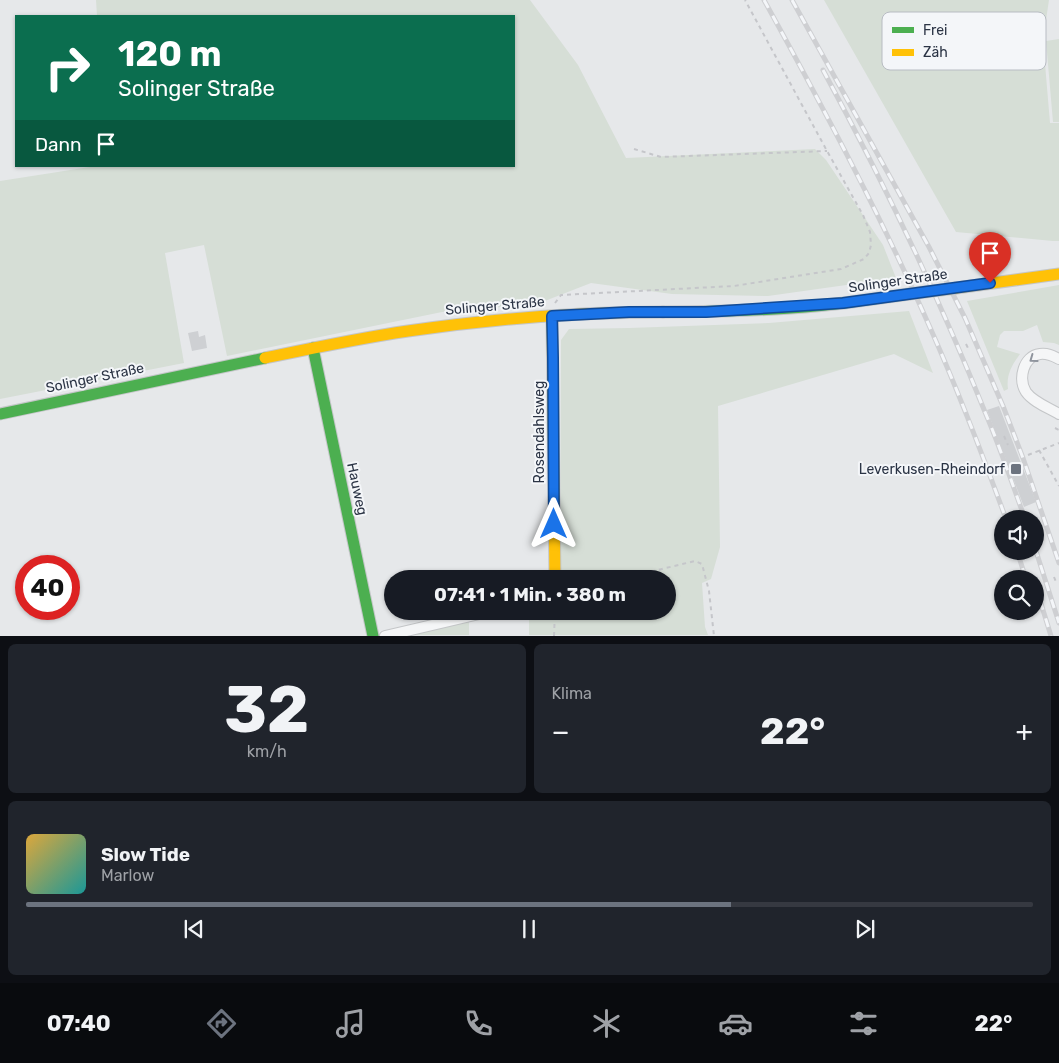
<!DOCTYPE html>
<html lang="de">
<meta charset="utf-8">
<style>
:root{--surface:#171b24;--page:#20242c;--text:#f1f3f6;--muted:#9ea1a6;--line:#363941;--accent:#6c737f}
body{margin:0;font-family:Rubik,sans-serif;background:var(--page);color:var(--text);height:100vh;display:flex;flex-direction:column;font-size:19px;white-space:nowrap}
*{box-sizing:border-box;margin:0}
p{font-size:16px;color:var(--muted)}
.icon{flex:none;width:28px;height:28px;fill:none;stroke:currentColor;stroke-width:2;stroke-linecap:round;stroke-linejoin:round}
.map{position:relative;height:636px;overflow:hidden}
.drawer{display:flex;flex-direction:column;gap:8px;padding:8px;background:#0d0f14;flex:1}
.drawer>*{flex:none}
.guide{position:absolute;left:15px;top:15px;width:500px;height:152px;border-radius:0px;box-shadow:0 1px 4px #0004;background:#0b6e4f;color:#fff;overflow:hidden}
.fabs{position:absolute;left:994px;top:510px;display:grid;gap:10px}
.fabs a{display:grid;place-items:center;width:50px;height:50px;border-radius:50%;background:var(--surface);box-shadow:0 1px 4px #0004;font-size:25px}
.speed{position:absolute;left:15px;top:555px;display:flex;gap:10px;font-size:25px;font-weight:700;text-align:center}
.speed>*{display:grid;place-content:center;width:65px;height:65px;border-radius:50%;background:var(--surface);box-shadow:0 1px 4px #0004;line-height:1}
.speed .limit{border:8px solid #d22;background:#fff;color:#111}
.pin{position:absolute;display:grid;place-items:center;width:42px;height:42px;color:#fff;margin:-51px -21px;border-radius:50% 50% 50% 0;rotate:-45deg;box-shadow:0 0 5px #0007}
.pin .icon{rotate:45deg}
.me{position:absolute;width:55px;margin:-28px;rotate:0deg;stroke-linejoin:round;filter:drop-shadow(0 0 4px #0008)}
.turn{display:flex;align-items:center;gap:18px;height:105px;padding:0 20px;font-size:22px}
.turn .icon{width:65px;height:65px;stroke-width:2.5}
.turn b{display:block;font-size:35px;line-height:42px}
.then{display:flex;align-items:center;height:48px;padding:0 20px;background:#0003;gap:10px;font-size:19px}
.big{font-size:38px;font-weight:700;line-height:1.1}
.drawer .card{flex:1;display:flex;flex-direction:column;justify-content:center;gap:8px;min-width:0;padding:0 18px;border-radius:8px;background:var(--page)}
.drawer .dial{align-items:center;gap:0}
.dial b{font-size:65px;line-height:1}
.song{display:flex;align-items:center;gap:15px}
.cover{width:60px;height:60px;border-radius:8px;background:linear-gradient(135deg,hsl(40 70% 55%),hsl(180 70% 35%))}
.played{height:5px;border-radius:2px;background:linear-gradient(90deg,var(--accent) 70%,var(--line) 70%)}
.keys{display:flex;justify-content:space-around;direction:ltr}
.heat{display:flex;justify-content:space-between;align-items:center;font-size:28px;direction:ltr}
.drawer .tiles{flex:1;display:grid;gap:8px;grid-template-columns:1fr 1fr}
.card:last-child{grid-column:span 2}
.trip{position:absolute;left:384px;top:570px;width:292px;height:50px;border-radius:25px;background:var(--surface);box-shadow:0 1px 4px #0004;font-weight:700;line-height:50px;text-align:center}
.menu{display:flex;height:80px;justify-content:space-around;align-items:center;background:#090b0e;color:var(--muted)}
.menu .icon{width:35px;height:35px}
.menu .active{color:var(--accent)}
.menu b{font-size:22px;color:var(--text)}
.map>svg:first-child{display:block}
.green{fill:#d6ded6}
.building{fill:#ced0d3}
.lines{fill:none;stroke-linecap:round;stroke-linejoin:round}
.street-casing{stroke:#c4c6c8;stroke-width:12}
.fast-casing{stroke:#c4c6c8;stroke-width:13}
.slow-casing{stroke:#c4c6c8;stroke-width:13}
.path{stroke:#c5c6ca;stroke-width:2;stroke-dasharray:4 4;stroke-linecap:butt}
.street{stroke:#f5f6f7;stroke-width:10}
.fast{stroke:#4caf50;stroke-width:11}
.slow{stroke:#ffc107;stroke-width:11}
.rail-casing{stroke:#cecfd2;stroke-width:5}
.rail{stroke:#f4f6f9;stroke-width:3;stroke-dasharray:9;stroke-linecap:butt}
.slow-bridge-casing{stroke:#c4c6c8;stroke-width:13;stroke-linecap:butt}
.slow-bridge{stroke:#ffc107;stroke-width:11}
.oneway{stroke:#90959e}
.route-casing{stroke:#114b97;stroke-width:12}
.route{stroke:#1a73e8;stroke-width:9}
.poi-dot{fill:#6c737f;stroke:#f4f6f9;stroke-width:2}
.labels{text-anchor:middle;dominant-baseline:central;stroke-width:4;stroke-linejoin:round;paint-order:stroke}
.street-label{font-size:14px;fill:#2b3445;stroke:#f4f6f9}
.poi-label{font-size:14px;fill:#2b3445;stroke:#f4f6f9;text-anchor:end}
.key{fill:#f4f6f9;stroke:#b8bcc3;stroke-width:1}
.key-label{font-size:14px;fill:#2b3445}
</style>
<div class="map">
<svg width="1059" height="636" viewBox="0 0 1059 636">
<rect width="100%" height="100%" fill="#e6e8ea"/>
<!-- green -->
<path class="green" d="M96 0H530L578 65 626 158 815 149 826 160 883 245 896 278 768 296 672 294 591 283 537 304 442 312 227 356 204 245 165 253 184 363 0 399V181L96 166H514V16H97Z
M824 0H1049L1043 40 1050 123H1059V241H1053L956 232Z
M1059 39V122H1053L1046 41Z
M1059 285V345L1054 343 1043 342 1037 325 1023 331H1004L1000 335 997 347 1020 354C1012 365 1006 375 1008 389L1004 391 967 301Z
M909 311 933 373 894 354 718 406 720 547 711 579 702 583 705 627 708 635H529V611H668V579H572V575L560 572 561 340 569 329 629 328 769 323Z
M469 621V635H404Z"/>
<!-- building -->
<path class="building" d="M198 331 199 337 205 335 207 348 192 351 188 333Z
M999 406 1036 502 1024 507 987 410Z"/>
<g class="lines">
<!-- street casing -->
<g class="street-casing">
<path id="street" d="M1059 359C1053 356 1048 353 1040 354 1023 356 1018 379 1026 392 1033 402 1049 408 1059 414
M385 636 492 611"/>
</g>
<!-- fast casing -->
<g class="fast-casing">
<path id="fast" d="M663 312C723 312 784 310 844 303 866 300 887 297 909 294
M313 348 373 636
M0 414 265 358"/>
</g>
<!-- slow casing -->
<g class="slow-casing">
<path id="slow" d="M956 288 1059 274
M552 316 555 579
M265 358C313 348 360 338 408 331 492 319 578 312 663 312"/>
</g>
<!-- path -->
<path class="path" d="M634 149 661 157 827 151
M555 303 561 295 734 286 841 269 864 259 869 253 871 245 870 232 863 215 827 151 745 0
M966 344 968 348
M1055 428 1059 430
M1004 436 1008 445
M1039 450 1059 486
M1028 455 1059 443
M1054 577 1056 582
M620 579 695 561 702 564 709 591 714 636
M554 636 555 611"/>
<!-- street -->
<use href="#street" class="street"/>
<!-- fast -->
<use href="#fast" class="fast"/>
<!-- slow -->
<use href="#slow" class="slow"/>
<!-- rail casing -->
<g class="rail-casing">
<path id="rail" d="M764 0C824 109 882 218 932 332 959 393 983 456 1006 519
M792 0 929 247 965 318 1003 406 1023 458 1059 563
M823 70C883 181 938 295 985 412 1000 447 1012 483 1025 519
M1035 548 1059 623
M1017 551 1026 579
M1035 584 1051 636"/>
</g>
<!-- rail -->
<use href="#rail" class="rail"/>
<!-- slow-bridge casing -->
<g class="slow-bridge-casing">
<path id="slow-bridge" d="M909 294 956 288"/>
</g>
<!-- slow-bridge -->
<use href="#slow-bridge" class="slow-bridge"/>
</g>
<!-- one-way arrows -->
<defs><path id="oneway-chevron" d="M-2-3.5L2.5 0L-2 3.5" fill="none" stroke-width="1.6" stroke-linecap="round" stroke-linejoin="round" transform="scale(1.25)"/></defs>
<use class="oneway" href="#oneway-chevron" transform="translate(1033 359) rotate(144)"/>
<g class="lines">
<!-- route casing -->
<g class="route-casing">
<path id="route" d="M554 524 553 358 552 316 629 312H706L843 303 990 283"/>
</g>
<!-- route -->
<use href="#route" class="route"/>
</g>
<!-- markers -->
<rect class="poi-dot" x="1010" y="463" width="12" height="12" rx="2.5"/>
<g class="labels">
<!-- street labels -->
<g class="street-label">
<text transform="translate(898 281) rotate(-8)">Solinger Straße</text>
<text transform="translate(495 306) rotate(-5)">Solinger Straße</text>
<text transform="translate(95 378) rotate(-12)">Solinger Straße</text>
<text transform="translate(539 432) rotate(-90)">Rosendahlsweg</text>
<text transform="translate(357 489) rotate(78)">Hauweg</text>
</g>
<!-- poi labels -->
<g class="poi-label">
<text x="1005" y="469">Leverkusen-Rheindorf</text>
</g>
</g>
<!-- legend -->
<rect x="882" y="12" width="164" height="58" rx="8" class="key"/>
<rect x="892" y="27" width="22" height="6" fill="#4caf50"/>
<rect x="892" y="49" width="22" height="7" fill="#ffc107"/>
<g class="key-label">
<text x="923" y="35">Frei</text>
<text x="923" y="57">Zäh</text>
</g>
</svg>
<div class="fabs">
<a><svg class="icon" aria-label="sound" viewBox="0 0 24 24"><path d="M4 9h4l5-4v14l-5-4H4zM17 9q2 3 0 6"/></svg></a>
<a><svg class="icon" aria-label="search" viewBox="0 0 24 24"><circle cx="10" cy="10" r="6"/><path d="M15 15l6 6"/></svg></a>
</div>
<div class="speed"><div class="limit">40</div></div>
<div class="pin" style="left:990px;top:283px;background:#d93025"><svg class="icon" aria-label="arrive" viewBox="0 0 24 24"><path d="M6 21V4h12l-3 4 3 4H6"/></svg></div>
<svg class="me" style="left:554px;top:524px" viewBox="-20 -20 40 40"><path d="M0-17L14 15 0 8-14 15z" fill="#1a73e8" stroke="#fff" stroke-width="4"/></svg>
<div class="trip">07:41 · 1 Min. · 380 m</div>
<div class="guide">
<div class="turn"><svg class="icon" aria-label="right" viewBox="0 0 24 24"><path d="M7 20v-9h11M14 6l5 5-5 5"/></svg><div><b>120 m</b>Solinger Straße</div></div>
<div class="then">Dann<svg class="icon" aria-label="arrive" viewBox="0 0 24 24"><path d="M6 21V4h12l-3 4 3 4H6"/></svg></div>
</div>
</div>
<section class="drawer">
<div class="tiles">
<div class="card dial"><b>32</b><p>km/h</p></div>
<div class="card"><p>Klima</p>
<div class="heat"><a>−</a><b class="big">22°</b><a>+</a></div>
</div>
<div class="card">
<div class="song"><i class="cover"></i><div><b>Slow Tide</b><p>Marlow</p></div></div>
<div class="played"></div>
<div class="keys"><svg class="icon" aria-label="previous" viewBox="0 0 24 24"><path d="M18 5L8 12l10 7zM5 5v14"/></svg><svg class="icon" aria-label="pause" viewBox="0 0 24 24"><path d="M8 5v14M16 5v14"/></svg><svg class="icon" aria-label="next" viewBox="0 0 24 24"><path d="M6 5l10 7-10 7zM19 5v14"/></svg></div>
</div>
</div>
</section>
<nav class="menu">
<b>07:40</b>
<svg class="icon active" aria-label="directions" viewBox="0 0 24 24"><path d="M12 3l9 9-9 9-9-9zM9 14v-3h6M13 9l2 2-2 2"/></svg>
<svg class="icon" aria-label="music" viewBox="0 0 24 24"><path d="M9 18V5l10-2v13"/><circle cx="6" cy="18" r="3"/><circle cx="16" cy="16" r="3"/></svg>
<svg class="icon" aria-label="phone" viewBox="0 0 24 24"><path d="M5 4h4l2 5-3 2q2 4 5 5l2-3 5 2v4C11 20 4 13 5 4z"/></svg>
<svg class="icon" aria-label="climate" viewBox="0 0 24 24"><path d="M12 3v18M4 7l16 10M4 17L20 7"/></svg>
<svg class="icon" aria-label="car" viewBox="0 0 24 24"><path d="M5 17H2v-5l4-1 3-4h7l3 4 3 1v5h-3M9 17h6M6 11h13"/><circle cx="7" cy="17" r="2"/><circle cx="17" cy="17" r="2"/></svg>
<svg class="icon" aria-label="filters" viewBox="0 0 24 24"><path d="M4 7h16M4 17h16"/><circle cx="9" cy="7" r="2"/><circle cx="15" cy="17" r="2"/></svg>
<b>22°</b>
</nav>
